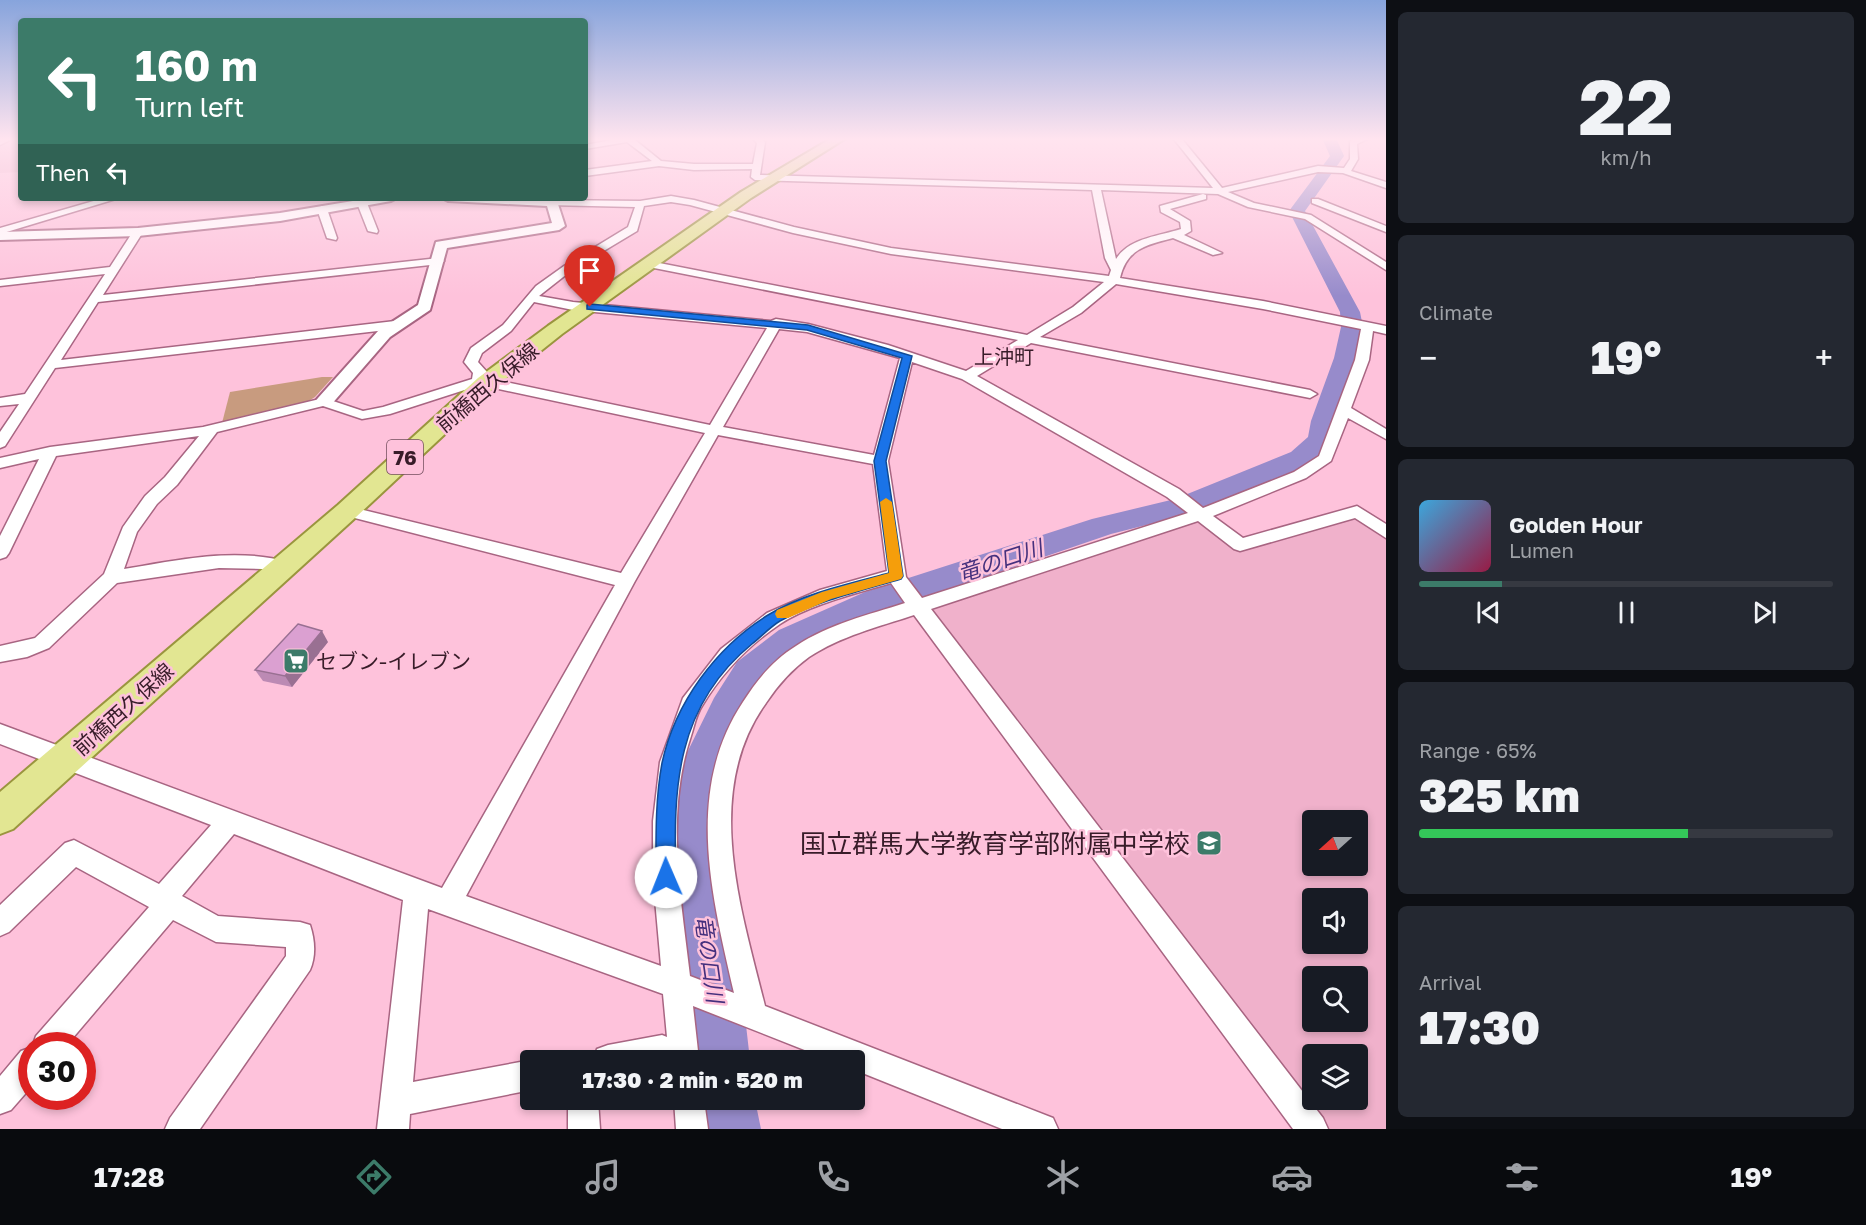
<!DOCTYPE html>
<meta charset="utf-8">
<style>
:root{--surface:#171b24;--page:#242831;--text:#f1f3f6;--muted:#9ea1a6;--line:#363941;--accent:#3c7b69}
body{margin:0;font-family:"Golos Text","Noto Sans JP",sans-serif;background:var(--page);color:var(--text);height:100vh;display:flex;flex-direction:column;font-size:22px;white-space:nowrap}
*{box-sizing:border-box;margin:0}
p{font-size:20px;color:var(--muted)}
.icon{flex:none;width:33px;height:33px;fill:none;stroke:currentColor;stroke-width:2;stroke-linecap:round;stroke-linejoin:round}
.map{position:relative;flex:1;overflow:hidden}
.side{display:flex;flex-direction:column;gap:12px;padding:12px;background:#0d0f14;width:480px}
.side>*{flex:none}
.banner{position:absolute;left:18px;top:18px;width:570px;height:183px;border-radius:6px;box-shadow:0 3px 9px #0003;background:#3c7b69;color:#fff;overflow:hidden}
.needle{width:39px;rotate:249deg}
.controls{position:absolute;left:1302px;top:810px;display:grid;gap:12px}
.controls a{display:grid;place-items:center;width:66px;height:66px;border-radius:6px;background:var(--surface);box-shadow:0 3px 9px #0003;font-size:30px}
.speed{position:absolute;left:18px;top:1032px;display:flex;gap:12px;font-size:30px;font-weight:700;text-align:center}
.speed>*{display:grid;place-content:center;width:78px;height:78px;border-radius:50%;background:var(--surface);box-shadow:0 3px 9px #0003;line-height:1}
.speed .limit{border:9px solid #d22;background:#fff;color:#111}
.pin{position:absolute;display:grid;place-items:center;width:51px;height:51px;color:#fff;margin:-62px -26px;border-radius:50% 50% 50% 0;rotate:-45deg;box-shadow:0 0 6px #0007}
.pin .icon{rotate:45deg}
.me{position:absolute;width:66px;margin:-33px;rotate:359deg;stroke-linejoin:round;filter:drop-shadow(0 0 4px #0008)}
.turn{display:flex;align-items:center;gap:21px;height:126px;padding:0 18px;font-size:27px}
.turn .icon{width:78px;height:78px;stroke-width:2.5}
.turn b{display:block;font-size:42px;line-height:51px}
.then{display:flex;align-items:center;height:57px;padding:0 18px;background:#0003;gap:12px;font-size:22px}
.big{font-size:45px;font-weight:800;line-height:1.1}
.side .tile{flex:1;display:flex;flex-direction:column;justify-content:center;gap:9px;min-width:0;padding:0 21px;border-radius:9px;background:var(--page)}
.side .dial{align-items:center;gap:0}
.dial b{font-size:78px;line-height:1}
.song{display:flex;align-items:center;gap:18px}
.cover{width:72px;height:72px;border-radius:9px;background:linear-gradient(135deg,hsl(200 70% 55%),hsl(340 70% 35%))}
.played{height:6px;border-radius:3px;background:linear-gradient(90deg,var(--accent) 20%,var(--line) 20%)}
.keys{display:flex;justify-content:space-around;direction:ltr}
.heat{display:flex;justify-content:space-between;align-items:center;font-size:33px;direction:ltr}
.charge{height:9px;border-radius:4px;background:linear-gradient(90deg,#34c759 65%,var(--line) 0)}
.trip{position:absolute;left:520px;top:1050px;width:345px;height:60px;border-radius:6px;background:var(--surface);box-shadow:0 3px 9px #0003;font-weight:800;line-height:60px;text-align:center}
.tab-bar{display:flex;height:96px;justify-content:space-around;align-items:center;background:#090b0e;color:var(--muted)}
.tab-bar .icon{width:42px;height:42px}
.tab-bar .active{color:var(--accent)}
.tab-bar b{font-size:27px;color:var(--text)}
main{display:flex;flex:1;min-height:0}
.map>svg:first-child{display:block}
.built{fill:#f0b1cb;fill-rule:evenodd}
.green{fill:#c89b7f}
.lines{fill:none;stroke-linecap:round;stroke-linejoin:round}
.river{fill:#978bcb;fill-rule:evenodd}
.minor-casing{stroke:#a86582;stroke-width:3}
.tertiary-casing{stroke:#a86582;stroke-width:4}
.primary-casing{stroke:#9a953e;stroke-width:4}
.minor{fill:#fff;fill-rule:evenodd}
.tertiary{fill:#fff;fill-rule:evenodd}
.primary{fill:#e2e692;fill-rule:evenodd}
.wall{fill:#bc8ab4}
.shaded-wall{fill:#997092}
.building{fill:#dba0d1;stroke:#997092;stroke-width:1.5}
.route{fill:#1a73e8;stroke:#114b97;stroke-width:1.5}
.slow{fill:#f59e0b}
.labels{text-anchor:middle;dominant-baseline:central;stroke-width:5;stroke-linejoin:round;paint-order:stroke}
.far-quarter-label{font-size:20px;fill:#381c29;stroke:#fec2db}
.shield{fill:#fec2db;stroke:#734e5e;stroke-width:1.5}
.shield-label{font-size:20px;font-weight:bold;fill:#381c29}
.street-label{font-size:21px;fill:#381c29;stroke:#fec2db}
.poi-label{font-size:21px;fill:#381c29;stroke:#fec2db;text-anchor:start}
.water-label{font-size:22px;font-style:italic;fill:#45307d;stroke:#fec2db}
.near-poi-label{font-size:26px;fill:#381c29;stroke:#fec2db;text-anchor:end}
</style>
<main>
<div class="map">
<svg width="1386" height="1129" viewBox="0 0 1386 1129">
<rect width="100%" height="100%" fill="#fec2db"/>
<!-- built -->
<path class="built" d="M16 138H21V172L0 173V146Z
M1199 518 1241 551 1353 518 1358 519 1386 538V1129H1320L927 607ZM1312 820H1358V866H1312ZM1312 898H1358V944H1312ZM1312 976H1358V1022H1312ZM1312 1054H1358V1100H1312Z"/>
<!-- green -->
<path class="green" d="M322 377H333L315 397 304 404 222 423 230 392Z"/>
<g class="lines">
<!-- river -->
<path class="river" d="M1322 138H1336L1344 156 1305 211 1360 312 1363 327 1356 358 1337 421 1334 440 1311 464 1193 513 1111 534 889 610 803 650 763 682 742 717 720 767 717 849 743 999 750 1060H698L693 999 673 849 680 767 714 698 737 662 779 630 865 592 1092 519 1175 499 1291 452 1308 437 1311 421 1334 358 1341 327 1340 312 1289 211 1330 156Z
M701 1100H755L761 1129H705Z"/>
<!-- minor casing -->
<g class="minor-casing">
<path id="minor" d="M4 138H14L0 145V140Z
M623 138H638L635 140 661 161 694 164H753L757 143 752 138H760L765 142 760 175 1213 188 1173 138H1181L1222 188 1318 166 1344 168 1350 159V141L1360 138H1370L1357 144 1358 159 1351 171 1386 182V188L1343 173 1318 172 1228 192 1254 203 1311 215 1386 262V270L1305 219 1248 207 1218 194 1101 190 1116 259C1129 238 1159 236 1181 229L1180 222 1161 212 1160 206 1203 194 1206 195V199L1170 209 1190 221 1191 231 1184 235 1222 253 1213 255 1173 238C1147 245 1127 248 1120 278L1263 301 1386 326V334L1373 331 1369 360 1351 408 1386 429V439L1348 418 1331 461 1306 478 1213 516 1243 538 1357 506 1386 524V538L1355 518 1240 551 1234 549 1198 521 931 609 1323 1118 1328 1129H1293L914 615C878 627 841 636 809 657 791 670 778 685 766 703 702 792 741 909 765 1006L1053 1118 1058 1129H1002L855 1070V1060H830L693 1006 699 1060H593L597 1049 608 1045 662 1035 667 1037 663 994 428 909 413 1082 531 1060V1090L410 1114 409 1129H377L403 900 234 834 182 896 218 916 300 922 310 925C315 940 316 956 310 970L200 1129H165L170 1118 286 956V947L216 942 173 920 66 1046 32 1047 36 1036 149 907 76 867 9 932 0 936V905L65 843 74 840 159 884 211 825 0 744V724L442 888 615 585 347 516 341 515 339 511 341 507 347 506 621 573 705 433 480 385 390 414 362 419 323 406 217 432 177 485 157 504 137 532 124 569C178 560 235 547 289 562L292 567 289 572 283 573 262 569 219 568 117 583 49 648 27 657 0 662V646L35 638 104 574 123 527 145 496 165 477 199 436 56 456 9 553 6 557 0 559V536L39 459 0 468V458L50 447 203 427 324 398 363 411 383 407 472 379 473 373 464 362 471 348 503 325 536 286 564 266 628 227 635 207 548 205V201L551 200 640 201 671 196 694 200 794 227 891 248 1109 276 1111 270 1105 258 1092 190 755 180 751 177 752 169 694 170 659 166 585 176V170L652 161 627 142 585 149V145ZM671 202 690 205 793 233 891 254 1104 282 1073 307 1027 335 649 261 644 264 649 267 1018 340 966 371 888 345 808 324 776 319 771 321 573 302 539 296 572 270 637 231 644 206ZM1116 284 1263 309 1361 329 1355 360 1319 456 1294 472 1203 508 1179 489 977 376 1031 343 1310 398 1317 394 1310 390 1040 337 1081 313ZM534 302 573 310 767 328 710 425 486 378 487 372 478 362 482 353 511 331ZM779 329 807 332 900 358 874 455 723 427ZM912 362 962 379 1167 497 1188 513 922 598 906 577 888 461ZM718 435 873 464 887 571 820 590 767 613 721 649 683 698 660 762 653 821V877L661 966 466 896 635 581ZM891 583 905 603C868 615 829 624 796 646 773 660 757 680 743 702 684 791 712 897 734 993L690 976C681 898 665 813 691 736 694 727 696 715 702 706 721 674 749 645 780 624 808 605 858 593 891 583Z
M104 198H119L0 234V228Z
M1312 199H1318L1386 226V232L1312 203Z
M362 200 367 203 378 231 377 233 368 231 357 203Z
M322 206 327 209 337 238 336 240 327 238 317 209Z
M134 230 143 232 103 295 439 258 444 261 439 264 98 302 61 360 395 321 401 325 395 329 55 368 5 446 0 448V432L19 404 0 406V398L25 394 105 274 0 286V280L110 267Z
M32 1047V1086L11 1110 0 1114V1076L21 1051Z
M568 1100H598L600 1129H568Z
M674 1100H704L708 1129H676Z"/>
</g>
<!-- tertiary casing -->
<g class="tertiary-casing">
<path id="tertiary" d="M371 198H397L391 201 280 221 138 236 0 240V232L138 228 280 213Z
M442 198H556L565 226 559 230 447 248 430 310 390 337 330 406H318L315 402 318 398 378 331 418 305 436 242 552 223 547 206 448 201Z"/>
</g>
<!-- primary casing -->
<g class="primary-casing">
<path id="primary" d="M832 138H846L751 198 562 334 494 388 356 517 13 829 0 834V792L338 505 478 378 548 326 741 192Z"/>
</g>
<!-- minor -->
<use href="#minor" class="minor"/>
<!-- tertiary -->
<use href="#tertiary" class="tertiary"/>
<!-- primary -->
<use href="#primary" class="primary"/>
</g>
<!-- wall -->
<path class="wall" d="M328 642 292 687 263 681 255 670Z"/>
<!-- shaded-wall -->
<path class="shaded-wall" d="M322 631 328 642 292 687 285 676Z"/>
<!-- building -->
<path class="building" d="M298 624 322 631 285 676 255 670Z"/>
<!-- sky -->
<linearGradient id="sky" x2="0" y2="1"><stop stop-color="#87a4dc"/><stop offset="0.47" stop-color="#ffe4ef"/><stop offset="1" stop-color="#ffe4ef" stop-opacity="0"/></linearGradient>
<rect width="1386" height="296" fill="url(#sky)"/>
<!-- route -->
<path class="route" d="M590 304 808 325 912 356 886 461 903 576 901 579C860 591 818 601 780 621 770 627 761 637 752 644 676 706 673 787 676 877L673 884 666 887 659 884 656 877C656 839 655 801 662 763 675 703 716 647 768 615 801 594 851 583 889 573L874 461 902 358 807 330 587 309V305Z"/>
<!-- slow -->
<path class="slow" d="M886 498 892 502 903 576 901 579 831 599 788 618H777L775 614 777 610 822 592 889 573 880 502Z"/>
<!-- icons -->
<defs>
<g id="supermarket-square" transform="scale(1.35)"><rect x="-9" y="-9" width="18" height="18" rx="4" fill="#3c7b69" stroke="#fec2db"/><path d="M-6-5.5h2.5l.6 2H6L4.5 2H-2.5L-4.4-4H-6ZM-1.5 3.2a1.3 1.3 0 1 0 .1 0ZM3 3.2a1.3 1.3 0 1 0 .1 0Z" fill="#fff"/></g>
<g id="school-square" transform="scale(1.35)"><rect x="-9" y="-9" width="18" height="18" rx="4" fill="#3c7b69" stroke="#fec2db"/><path d="M0-5L7-2L0 1L-7-2ZM-4 1L0 2.5L4 1V4Q0 6-4 4Z" fill="#fff"/></g>
</defs>
<g fill-rule="evenodd">
<use href="#supermarket-square" x="296" y="661"/>
<use href="#school-square" x="1209" y="843"/>
</g>
<g class="labels">
<!-- far-quarter labels -->
<g class="far-quarter-label">
<text x="1004" y="356">上沖町</text>
</g>
<!-- shield labels -->
<rect class="shield" x="387" y="440" width="36" height="34" rx="4.5"/>
<g class="shield-label">
<text x="405" y="457">76</text>
</g>
<!-- street labels -->
<g class="street-label">
<text transform="translate(487 387) rotate(-40)">前橋西久保線</text>
<text transform="translate(123 709) rotate(-42)">前橋西久保線</text>
</g>
<!-- poi labels -->
<g class="poi-label">
<text x="316" y="661">セブン-イレブン</text>
</g>
<!-- water labels -->
<g class="water-label">
<text transform="translate(1000 560) rotate(-18)">竜の口川</text>
<text transform="translate(710 959) rotate(82)">竜の口川</text>
</g>
<!-- near-poi labels -->
<g class="near-poi-label">
<text x="1190" y="843">国立群馬大学教育学部附属中学校</text>
</g>
</g>
</svg>
<div class="controls">
<a><svg class="needle" viewBox="-14 -14 28 28"><path d="M0-13l5 13h-10z" fill="#e53935"/><path d="M0 13l5-13h-10z" fill="#9ea1a6"/></svg></a>
<a><svg class="icon" aria-label="sound" viewBox="0 0 24 24"><path d="M4 9h4l5-4v14l-5-4H4zM17 9q2 3 0 6"/></svg></a>
<a><svg class="icon" aria-label="search" viewBox="0 0 24 24"><circle cx="10" cy="10" r="6"/><path d="M15 15l6 6"/></svg></a>
<a><svg class="icon" aria-label="layers" viewBox="0 0 24 24"><path d="M12 4l9 5-9 5-9-5zM3 14l9 5 9-5"/></svg></a>
</div>
<div class="speed"><div class="limit">30</div></div>
<div class="pin" style="left:590px;top:307px;background:#d93025"><svg class="icon" aria-label="arrive" viewBox="0 0 24 24"><path d="M6 21V4h12l-3 4 3 4H6"/></svg></div>
<svg class="me" style="left:666px;top:877px" viewBox="-20 -20 40 40"><circle r="19" fill="#fff"/><path d="M0-13L10 11 0 6-10 11z" fill="#1a73e8"/></svg>
<div class="trip">17:30 · 2 min · 520 m</div>
<div class="banner">
<div class="turn"><svg class="icon" aria-label="left" viewBox="0 0 24 24"><path d="M17 20v-9H6M10 6l-5 5 5 5"/></svg><div><b>160 m</b>Turn left</div></div>
<div class="then">Then<svg class="icon" aria-label="left" viewBox="0 0 24 24"><path d="M17 20v-9H6M10 6l-5 5 5 5"/></svg></div>
</div>
</div>
<section class="side">
<div class="tile dial"><b>22</b><p>km/h</p></div>
<div class="tile"><p>Climate</p>
<div class="heat"><a>−</a><b class="big">19°</b><a>+</a></div>
</div>
<div class="tile">
<div class="song"><i class="cover"></i><div><b>Golden Hour</b><p>Lumen</p></div></div>
<div class="played"></div>
<div class="keys"><svg class="icon" aria-label="previous" viewBox="0 0 24 24"><path d="M18 5L8 12l10 7zM5 5v14"/></svg><svg class="icon" aria-label="pause" viewBox="0 0 24 24"><path d="M8 5v14M16 5v14"/></svg><svg class="icon" aria-label="next" viewBox="0 0 24 24"><path d="M6 5l10 7-10 7zM19 5v14"/></svg></div>
</div>
<div class="tile"><p>Range · 65%</p><b class="big">325 km</b><div class="charge"></div></div>
<div class="tile"><p>Arrival</p><b class="big">17:30</b></div>
</section>
</main>
<nav class="tab-bar">
<b>17:28</b>
<svg class="icon active" aria-label="directions" viewBox="0 0 24 24"><path d="M12 3l9 9-9 9-9-9zM9 14v-3h6M13 9l2 2-2 2"/></svg>
<svg class="icon" aria-label="music" viewBox="0 0 24 24"><path d="M9 18V5l10-2v13"/><circle cx="6" cy="18" r="3"/><circle cx="16" cy="16" r="3"/></svg>
<svg class="icon" aria-label="phone" viewBox="0 0 24 24"><path d="M5 4h4l2 5-3 2q2 4 5 5l2-3 5 2v4C11 20 4 13 5 4z"/></svg>
<svg class="icon" aria-label="climate" viewBox="0 0 24 24"><path d="M12 3v18M4 7l16 10M4 17L20 7"/></svg>
<svg class="icon" aria-label="car" viewBox="0 0 24 24"><path d="M5 17H2v-5l4-1 3-4h7l3 4 3 1v5h-3M9 17h6M6 11h13"/><circle cx="7" cy="17" r="2"/><circle cx="17" cy="17" r="2"/></svg>
<svg class="icon" aria-label="filters" viewBox="0 0 24 24"><path d="M4 7h16M4 17h16"/><circle cx="9" cy="7" r="2"/><circle cx="15" cy="17" r="2"/></svg>
<b>19°</b>
</nav>
